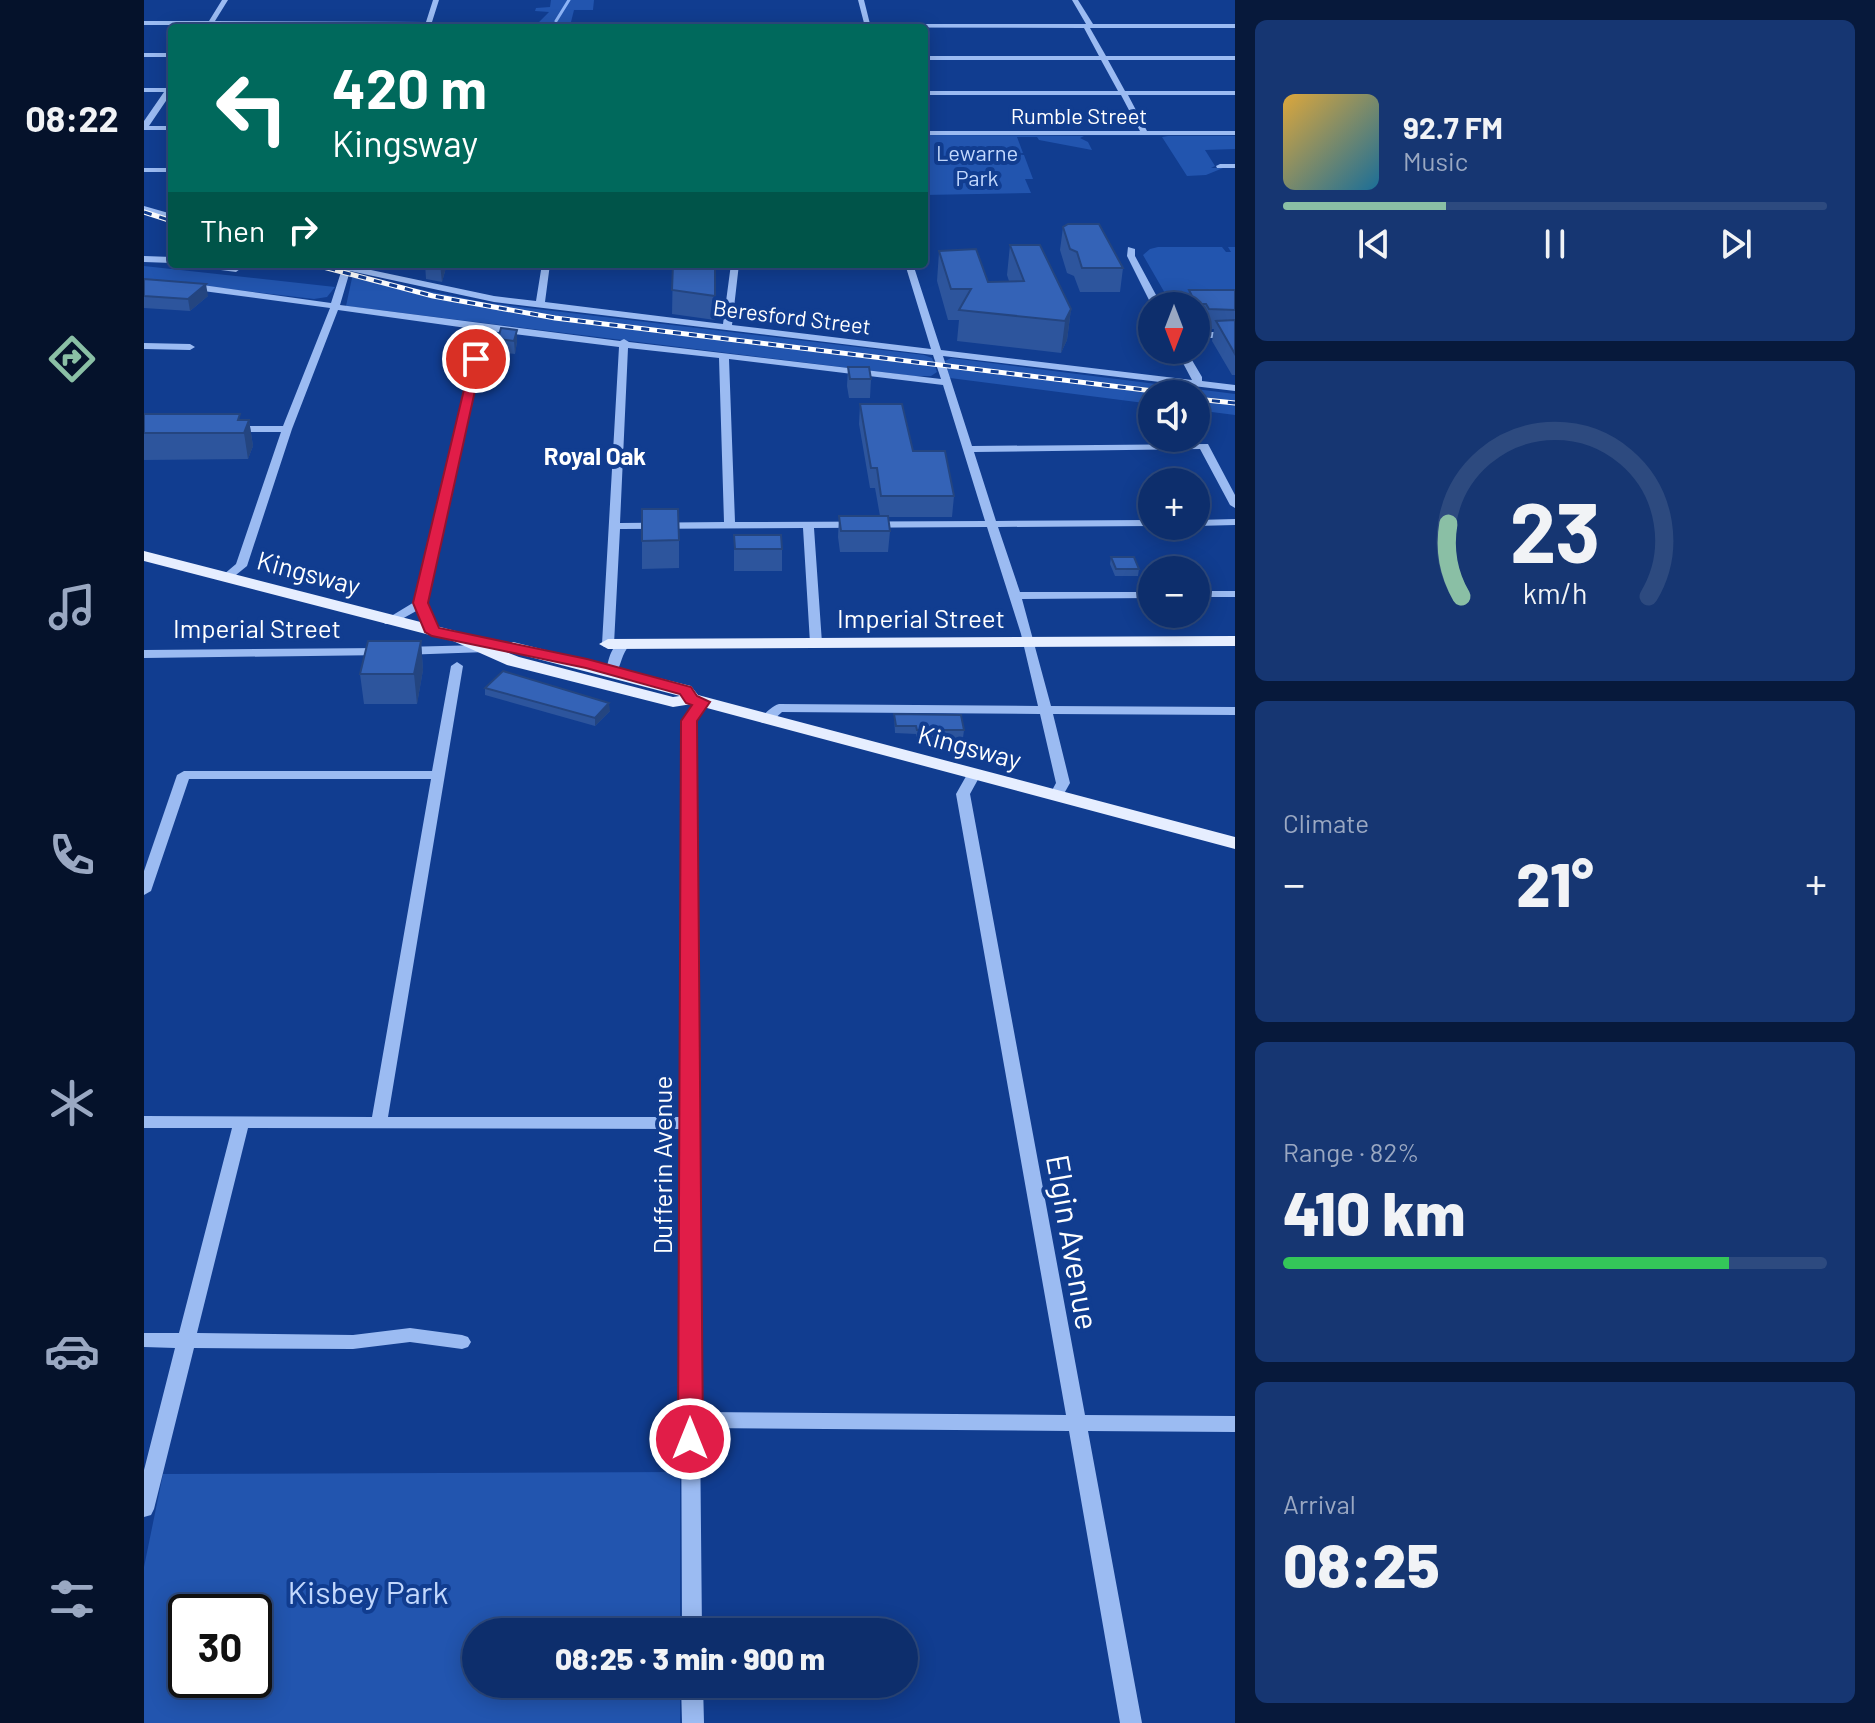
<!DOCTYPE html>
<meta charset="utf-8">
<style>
:root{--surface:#0d2e6c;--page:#163672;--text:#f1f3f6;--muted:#9aa8c2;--line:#2d4a7f;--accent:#8abfa5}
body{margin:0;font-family:Barlow,sans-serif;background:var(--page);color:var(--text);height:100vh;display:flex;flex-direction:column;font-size:30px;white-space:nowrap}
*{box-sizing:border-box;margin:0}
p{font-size:26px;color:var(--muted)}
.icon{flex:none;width:44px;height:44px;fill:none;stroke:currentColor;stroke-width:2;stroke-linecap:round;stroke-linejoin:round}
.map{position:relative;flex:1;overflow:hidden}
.drawer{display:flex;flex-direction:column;gap:20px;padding:20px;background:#07193b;width:640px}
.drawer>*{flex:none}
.top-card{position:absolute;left:24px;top:24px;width:760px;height:244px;border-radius:8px;box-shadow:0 4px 20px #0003,0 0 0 2px var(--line);background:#00695c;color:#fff;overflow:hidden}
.needle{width:52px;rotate:180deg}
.controls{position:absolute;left:994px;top:292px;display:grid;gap:16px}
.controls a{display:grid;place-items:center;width:72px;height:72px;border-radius:50%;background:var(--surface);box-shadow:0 4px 20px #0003,0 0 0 2px var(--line);font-size:40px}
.speed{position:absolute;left:24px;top:1594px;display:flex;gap:16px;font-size:40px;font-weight:700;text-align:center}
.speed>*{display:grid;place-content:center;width:104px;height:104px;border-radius:50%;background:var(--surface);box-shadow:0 4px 20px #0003,0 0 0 2px var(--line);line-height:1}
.speed .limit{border:4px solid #111;border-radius:12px;background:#fff;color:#111}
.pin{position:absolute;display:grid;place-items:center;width:68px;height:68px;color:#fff;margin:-34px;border:4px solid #fff;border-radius:50%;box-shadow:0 2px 8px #0007}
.me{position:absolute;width:88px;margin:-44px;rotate:0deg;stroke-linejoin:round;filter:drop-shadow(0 0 6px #0008)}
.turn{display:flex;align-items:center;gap:28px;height:168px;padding:0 32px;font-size:36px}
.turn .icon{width:104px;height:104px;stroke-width:2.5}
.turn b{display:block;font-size:56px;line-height:68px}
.then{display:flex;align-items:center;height:76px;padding:0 32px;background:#0003;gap:16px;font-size:30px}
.big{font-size:60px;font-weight:800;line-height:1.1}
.drawer .card{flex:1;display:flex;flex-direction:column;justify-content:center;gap:12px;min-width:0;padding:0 28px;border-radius:12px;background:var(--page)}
.drawer .dial{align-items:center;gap:0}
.dial svg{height:208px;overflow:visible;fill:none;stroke:var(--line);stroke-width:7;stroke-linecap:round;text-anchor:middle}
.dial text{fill:var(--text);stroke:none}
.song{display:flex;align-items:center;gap:24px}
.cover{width:96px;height:96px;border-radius:12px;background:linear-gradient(135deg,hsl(40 70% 55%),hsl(200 70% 35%))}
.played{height:8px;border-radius:4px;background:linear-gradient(90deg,var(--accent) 30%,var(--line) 30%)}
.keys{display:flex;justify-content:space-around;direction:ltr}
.heat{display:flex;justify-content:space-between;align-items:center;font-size:44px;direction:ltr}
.charge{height:12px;border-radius:6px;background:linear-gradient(90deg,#34c759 82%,var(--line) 0)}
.trip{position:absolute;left:318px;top:1618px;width:456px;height:80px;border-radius:40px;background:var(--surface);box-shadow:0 4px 20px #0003,0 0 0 2px var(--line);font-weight:800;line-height:80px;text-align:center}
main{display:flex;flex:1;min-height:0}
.tab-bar{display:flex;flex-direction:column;width:144px;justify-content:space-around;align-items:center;background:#05122b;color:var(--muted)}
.tab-bar .icon{width:56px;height:56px}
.tab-bar .on{color:var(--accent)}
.tab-bar b{font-size:36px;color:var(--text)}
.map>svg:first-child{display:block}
.green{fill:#2255af;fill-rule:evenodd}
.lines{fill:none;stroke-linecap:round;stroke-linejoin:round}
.stream{stroke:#8db4f6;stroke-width:3}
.minor{fill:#9bbbf2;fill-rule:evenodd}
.major{fill:#e6eeff;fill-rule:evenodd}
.rail-casing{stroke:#fff;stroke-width:5}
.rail{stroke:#113d90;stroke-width:3;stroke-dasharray:8;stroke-linecap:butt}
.wall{fill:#2d559d}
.shaded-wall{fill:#244580}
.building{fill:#3463b7;stroke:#244580;stroke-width:2}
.route{fill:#e11d48;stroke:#92132f;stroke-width:2}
.labels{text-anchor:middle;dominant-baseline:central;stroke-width:8;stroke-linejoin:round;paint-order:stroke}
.far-street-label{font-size:22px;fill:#fff;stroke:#113d90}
.far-park-label{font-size:22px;fill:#c2d8fd;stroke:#113d90}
.far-neighbourhood-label{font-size:24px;font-weight:bold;fill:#fff;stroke:#113d90}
.street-label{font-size:26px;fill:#fff;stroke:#113d90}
.near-street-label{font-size:32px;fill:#fff;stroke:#113d90}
.near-park-label{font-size:32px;fill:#c2d8fd;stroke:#113d90}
</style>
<main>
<nav class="tab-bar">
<b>08:22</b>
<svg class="icon on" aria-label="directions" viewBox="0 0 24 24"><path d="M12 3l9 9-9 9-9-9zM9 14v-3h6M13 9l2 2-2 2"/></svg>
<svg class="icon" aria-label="music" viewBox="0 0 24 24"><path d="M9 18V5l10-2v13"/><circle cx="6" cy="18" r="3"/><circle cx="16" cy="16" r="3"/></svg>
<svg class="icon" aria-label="phone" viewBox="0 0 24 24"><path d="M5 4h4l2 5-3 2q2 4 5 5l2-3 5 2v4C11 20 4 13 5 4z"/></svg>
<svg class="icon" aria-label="climate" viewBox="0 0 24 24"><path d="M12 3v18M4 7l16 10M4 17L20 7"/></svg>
<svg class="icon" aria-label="car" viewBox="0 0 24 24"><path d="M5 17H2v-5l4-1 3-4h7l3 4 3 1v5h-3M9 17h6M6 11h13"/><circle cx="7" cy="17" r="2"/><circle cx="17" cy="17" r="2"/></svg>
<svg class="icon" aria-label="filters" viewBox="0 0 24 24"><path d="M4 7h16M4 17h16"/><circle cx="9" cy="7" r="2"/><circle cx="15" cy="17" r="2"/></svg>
</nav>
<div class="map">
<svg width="1091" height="1723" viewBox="0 0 1091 1723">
<rect width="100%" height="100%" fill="#113d90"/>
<!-- green -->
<path class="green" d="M407 0H450L449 10H430L426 26 403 25 395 22 405 12 391 11 392 8 406 7Z
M780 135 940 136 936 138 944 142 948 150 895 140 893 137H873L879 153 870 154 880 155 889 179H881L887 193 780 195Z
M1024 136H1091V149L1061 150 1071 166 1067 168H1079L1062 175 1043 176 1018 137Z
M1014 247H1078L1082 252H1087L1084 247H1091V300L1028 306 1023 297 1040 299 1022 295 999 255 1006 249Z
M0 266 191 287 183 297 170 299 0 279Z
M215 277 344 303 780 355 788 358 793 372 787 376H770L202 306 208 278Z
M807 358 1091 394V415L1052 410V394H1008V404L806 378 801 361Z
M536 1472V1632H332V1684H536V1723H0V1567L19 1474ZM110 1612V1680H42V1612Z"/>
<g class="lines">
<!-- stream -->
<path class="stream" d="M412 21 425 0"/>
<!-- minor -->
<path class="minor" d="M78 0H84L71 21 282 22 289 0H295L288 22H399L402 24 399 26H287L286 28H280L281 26 69 25 67 28H61L63 25H0V21H65Z
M714 0H720L726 24H942L928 0H934L949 24H1091V28H946L962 56H1091V60H964L981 91H1091V95H984L1003 131H1091V135H780V131H996L977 95H780V91H974L957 60H780V56H955L940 28 434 27 431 25 434 23H720Z
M0 53H28V57H0Z
M28 83V92L5 126H28V130H0V121L20 92H0V88H23Z
M1076 164H1091V168H1073L1072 166Z
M0 168H28V172H0Z
M0 206 28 214V219L0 211Z
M984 247 991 249V256L1018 306H1008L983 256Z
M0 256 28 257V263L0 262Z
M50 264H74L96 269 92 272 54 267Z
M182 264H208V266L350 296 392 301 398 264H406L401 302 579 324 587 264H595L588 325 787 349 761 264H769L797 350 1048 380 1032 350H1042L1058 377V381L1091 385V391L799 356 828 446 1064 444 1091 495V508L1086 505 1056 449 830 452 852 521 1008 520V526L854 527 876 592H1008V598L878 599 907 706 1091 707V715L909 714 926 783 917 799 912 800 905 796 912 783 896 714 638 712 626 723H618L616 720C620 714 628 706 635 704L894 706 877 634 843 527 670 528 678 643 672 647 666 643 659 528 476 529 470 644 468 647H460L458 644 475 347 346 331 342 336 283 603 294 632 288 636 282 632 274 610 249 624H241L239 621 272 601 332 335 337 330 194 310 148 429 103 566 87 579H79V575L92 564 137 432H91L86 429 91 426H139L186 308 44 289 40 286 44 283 187 303 198 269ZM206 271 350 302 789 355 797 379 485 342 480 339 476 341 196 305ZM484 348 575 358 580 522 476 523ZM585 359 799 385 841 521 591 522Z
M1052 332H1091V338H1052Z
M0 343 46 344 51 347 46 350 0 349Z
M1091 519V525L1052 526H1051L1052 520Z
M1052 591H1091V597H1052Z
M480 640 486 644C477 656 478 662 472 674H464L462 671C465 658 467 645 480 640Z
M338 645 344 649 342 652 258 655 252 651 258 647Z
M238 648 244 652 242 655 0 658V650Z
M313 662 319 666 244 1117H536L539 721 554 699H562L564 702 551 721 556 1412 922 1415 812 794 825 771H835L837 774 826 794 941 1415 1091 1416V1432L944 1431 998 1723H976L925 1431 556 1428 558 1632H538L536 1129 104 1128 53 1333 209 1335 266 1328 318 1335 324 1337 327 1342 324 1347 318 1349 266 1342 209 1349 50 1348 10 1509 7 1515 0 1517V1470L31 1348 0 1347V1333H35L88 1128H0V1116L228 1117 287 779H45L7 891 0 895V871L33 775 40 771H288L307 666Z
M537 1684H559L560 1723H538Z"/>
<!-- major -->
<path class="major" d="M0 551 335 637 337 642 375 657 529 697 536 696 363 651 360 647 369 642 547 686 554 695 1091 837V849L548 704 529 707 363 665 309 641 0 561Z
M1091 636V646L464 649 455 644 464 639Z"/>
<!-- rail casing -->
<g class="rail-casing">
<path id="rail" d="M0 212 28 221
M168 264 289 296 411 318 1034 394
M1052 399 1091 403"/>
</g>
<!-- rail -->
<use href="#rail" class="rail"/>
</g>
<!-- wall -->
<path class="wall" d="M919 227 979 268 976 292H936L930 276 923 273 916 250Z
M866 245 927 309 923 340 917 353 813 341 815 320H804L793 281 795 252 844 282 865 281 863 275Z
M281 264H303L298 282 282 279Z
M529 264H571V320L528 314Z
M0 279 64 296 46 311 0 308Z
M1045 290H1091V375H1088L1068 341 1070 329H1061L1059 324H1052V306H1043Z
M357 328 373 342 371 354 355 352 354 339Z
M704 367 727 379 726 398H705L703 386Z
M716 404 769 451 810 496 808 517H744L746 531 744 552H696L694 537 695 516H736L731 488H726L715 424Z
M0 414 105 420 109 446 104 459 0 460Z
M498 509 535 540V568L498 569Z
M590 535 638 549V571H590Z
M967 557 995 569 994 576H971L966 564Z
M277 641 279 670 273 704H220L216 674Z
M341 688 466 711 451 726 341 695Z
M750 714 820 730 819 738 772 737V734L751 733Z"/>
<!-- shaded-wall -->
<path class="shaded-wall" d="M296 264H303L298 282Z
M62 284 64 296 46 311 44 299Z
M927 309 923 340 917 353 921 321Z
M373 330V342L371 354 370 341Z
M105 420 109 446 104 459 100 433Z
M277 641 279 670 273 704 270 674Z
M465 703 466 711 451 726V718Z"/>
<!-- building -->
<path class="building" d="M924 224H955L979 268H938L933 252 926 249 919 227Z
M866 245H896L927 309 921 321 815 310 827 289H807L795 251 832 249 844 282 880 281Z
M529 264H571V296L528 290Z
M0 279 62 284 44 299 0 296Z
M1045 290H1091V310L1065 309 1062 304H1052Z
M1091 320V354L1072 321Z
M357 328 373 330 370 341 354 339Z
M704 367H725L727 379H706Z
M716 404H758L769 451H801L810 496H737L733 468H727Z
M0 414H96L94 420H105L100 433H0Z
M498 509H534L535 540 498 541Z
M695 516H744L746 531H697Z
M590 535H637L638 549H591Z
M967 557H990L995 569H972Z
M224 641H277L270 674H216Z
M359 671 465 703 451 718 341 688Z
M750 714 817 715 820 730H773L772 726H752Z"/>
<!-- route -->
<path class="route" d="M328 356 338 359 284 603 295 628 443 659 547 687 553 696 566 702 553 721 559 1439 555 1446 546 1449 537 1446 534 1439 537 721 548 705 542 703 536 694 442 668 288 636 281 632 269 603Z"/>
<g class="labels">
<!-- far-street labels -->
<g class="far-street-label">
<text x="935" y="115">Rumble Street</text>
<text transform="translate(648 316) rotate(7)">Beresford Street</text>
</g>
<!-- far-park labels -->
<g class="far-park-label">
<text x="833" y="152">Lewarne<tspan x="833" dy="25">Park</tspan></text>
</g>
<!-- far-neighbourhood labels -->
<g class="far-neighbourhood-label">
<text x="451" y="455">Royal Oak</text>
</g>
<!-- street labels -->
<g class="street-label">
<text transform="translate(165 572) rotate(15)">Kingsway</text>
<text x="777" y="617">Imperial Street</text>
<text x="113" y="627">Imperial Street</text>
<text transform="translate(826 746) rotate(15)">Kingsway</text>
<text transform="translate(517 1165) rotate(-90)">Dufferin Avenue</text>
</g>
<!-- near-street labels -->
<g class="near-street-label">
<text transform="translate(930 1242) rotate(80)">Elgin Avenue</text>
</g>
<!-- near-park labels -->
<g class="near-park-label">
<text x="224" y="1591">Kisbey Park</text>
</g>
</g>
</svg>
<div class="controls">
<a><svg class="needle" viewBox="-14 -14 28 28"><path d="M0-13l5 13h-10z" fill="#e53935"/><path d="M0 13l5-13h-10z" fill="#9aa8c2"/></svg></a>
<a><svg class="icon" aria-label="sound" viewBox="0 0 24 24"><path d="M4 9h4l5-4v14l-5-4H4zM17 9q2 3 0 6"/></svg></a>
<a>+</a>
<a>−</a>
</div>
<div class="speed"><div class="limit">30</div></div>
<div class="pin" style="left:332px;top:359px;background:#d93025"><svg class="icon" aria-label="arrive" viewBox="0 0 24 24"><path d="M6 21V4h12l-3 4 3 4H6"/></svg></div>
<svg class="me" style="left:546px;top:1439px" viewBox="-20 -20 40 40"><circle r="17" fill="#e11d48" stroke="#fff" stroke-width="3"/><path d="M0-11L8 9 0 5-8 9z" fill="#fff"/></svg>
<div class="trip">08:25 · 3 min · 900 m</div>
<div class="top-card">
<div class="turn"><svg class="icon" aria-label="left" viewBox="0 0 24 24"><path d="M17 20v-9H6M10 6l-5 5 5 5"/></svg><div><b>420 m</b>Kingsway</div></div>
<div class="then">Then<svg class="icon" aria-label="right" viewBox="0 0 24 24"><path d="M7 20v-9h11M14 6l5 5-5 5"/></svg></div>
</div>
</div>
<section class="drawer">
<div class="card">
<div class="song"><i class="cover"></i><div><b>92.7 FM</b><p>Music</p></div></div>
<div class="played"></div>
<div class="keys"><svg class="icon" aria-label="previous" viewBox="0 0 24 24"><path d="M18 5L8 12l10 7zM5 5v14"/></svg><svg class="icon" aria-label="pause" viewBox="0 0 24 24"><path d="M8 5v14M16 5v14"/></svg><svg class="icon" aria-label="next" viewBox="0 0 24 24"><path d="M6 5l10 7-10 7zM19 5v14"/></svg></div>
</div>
<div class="card dial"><svg viewBox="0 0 100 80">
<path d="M14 69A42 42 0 1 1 86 69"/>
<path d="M14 69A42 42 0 0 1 9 41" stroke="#8abfa5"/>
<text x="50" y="56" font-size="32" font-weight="700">23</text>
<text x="50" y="72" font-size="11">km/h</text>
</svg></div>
<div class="card"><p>Climate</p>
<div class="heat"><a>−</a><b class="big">21°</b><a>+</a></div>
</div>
<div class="card"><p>Range · 82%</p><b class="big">410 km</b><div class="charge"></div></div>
<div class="card"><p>Arrival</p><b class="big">08:25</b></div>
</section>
</main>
